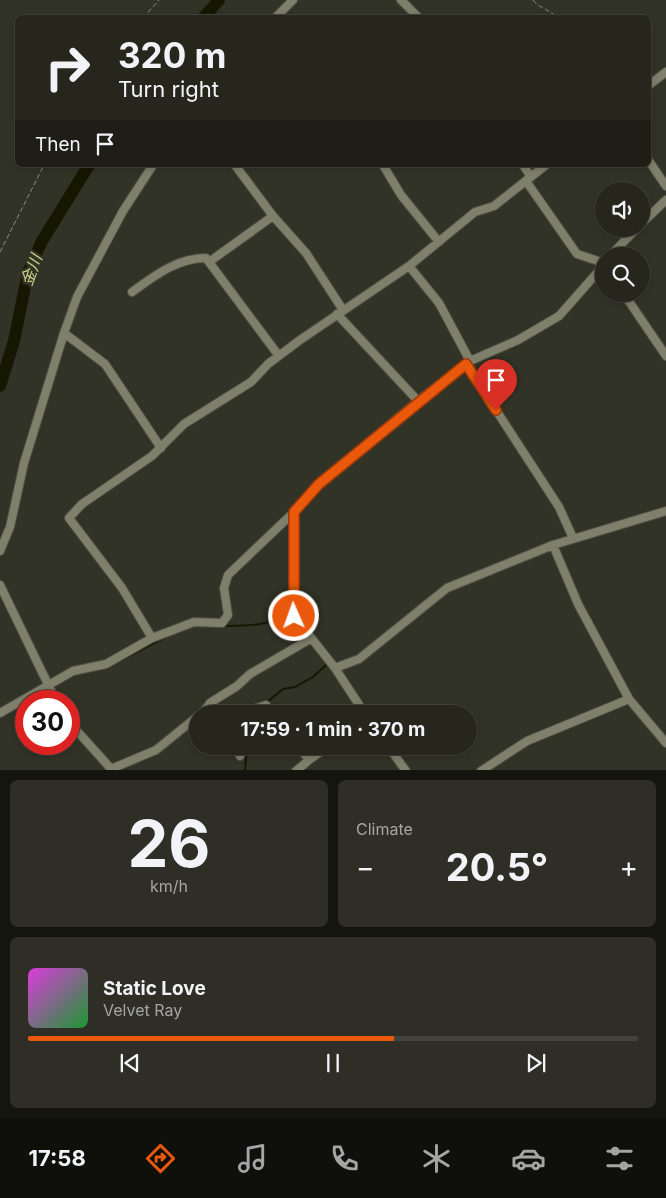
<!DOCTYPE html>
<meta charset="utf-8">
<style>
:root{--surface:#26261d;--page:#2e2e26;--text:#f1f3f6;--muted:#a4a5a4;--line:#42433b;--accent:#ea580c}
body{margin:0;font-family:Inter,"Noto Sans JP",sans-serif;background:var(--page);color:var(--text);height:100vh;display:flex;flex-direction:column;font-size:19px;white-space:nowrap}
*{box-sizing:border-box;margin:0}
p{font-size:16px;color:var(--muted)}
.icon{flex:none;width:28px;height:28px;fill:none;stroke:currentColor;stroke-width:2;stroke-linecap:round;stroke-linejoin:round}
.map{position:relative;height:770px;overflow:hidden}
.panel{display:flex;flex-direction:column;gap:10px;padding:10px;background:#151510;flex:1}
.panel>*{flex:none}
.hud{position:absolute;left:15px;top:15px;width:636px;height:152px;border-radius:8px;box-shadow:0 2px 8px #0003,0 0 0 1px var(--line);background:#26261d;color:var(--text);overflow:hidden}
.controls{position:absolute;left:595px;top:182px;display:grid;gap:10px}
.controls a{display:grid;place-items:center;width:55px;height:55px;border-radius:50%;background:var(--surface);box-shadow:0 2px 8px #0003,0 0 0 1px var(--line);font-size:25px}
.speed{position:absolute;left:15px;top:690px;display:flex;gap:10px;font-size:25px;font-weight:700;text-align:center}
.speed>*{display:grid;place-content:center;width:65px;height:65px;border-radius:50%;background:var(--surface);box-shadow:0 2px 8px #0003,0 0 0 1px var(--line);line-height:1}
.speed .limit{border:8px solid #d22;background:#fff;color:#111}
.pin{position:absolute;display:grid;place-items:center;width:42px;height:42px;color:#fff;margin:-51px -21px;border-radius:50% 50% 50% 0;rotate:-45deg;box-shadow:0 0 5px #0007}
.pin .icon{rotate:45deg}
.me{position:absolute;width:55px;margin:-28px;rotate:358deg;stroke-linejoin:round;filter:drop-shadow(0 0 4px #0008)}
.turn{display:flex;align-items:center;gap:18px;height:105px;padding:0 20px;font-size:22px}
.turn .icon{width:65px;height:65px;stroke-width:2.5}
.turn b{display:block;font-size:35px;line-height:42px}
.then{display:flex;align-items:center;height:48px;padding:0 20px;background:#0003;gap:10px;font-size:19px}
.big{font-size:38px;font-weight:700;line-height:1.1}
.panel .tile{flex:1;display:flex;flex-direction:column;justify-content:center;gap:8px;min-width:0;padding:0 18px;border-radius:8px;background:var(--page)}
.panel .dial{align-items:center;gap:0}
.dial b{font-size:65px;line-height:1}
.song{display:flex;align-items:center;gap:15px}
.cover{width:60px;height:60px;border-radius:8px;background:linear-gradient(135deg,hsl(300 70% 55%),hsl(130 70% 35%))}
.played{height:5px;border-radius:2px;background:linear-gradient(90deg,var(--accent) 60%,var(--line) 60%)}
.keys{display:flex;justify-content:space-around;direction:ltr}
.heat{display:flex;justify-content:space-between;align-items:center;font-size:28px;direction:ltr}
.panel .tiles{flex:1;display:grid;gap:10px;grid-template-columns:1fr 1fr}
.tile:last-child{grid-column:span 2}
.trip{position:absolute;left:189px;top:705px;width:288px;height:50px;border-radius:25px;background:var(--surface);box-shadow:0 2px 8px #0003,0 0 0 1px var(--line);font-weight:700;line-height:50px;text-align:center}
.menu{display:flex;height:80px;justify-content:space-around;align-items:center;background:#0f0f0c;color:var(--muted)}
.menu .icon{width:35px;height:35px}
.menu .selected{color:var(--accent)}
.menu b{font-size:22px;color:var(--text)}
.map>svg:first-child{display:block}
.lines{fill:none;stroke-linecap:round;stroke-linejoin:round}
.stream{stroke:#161701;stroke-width:2}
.river{stroke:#161701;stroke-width:12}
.minor-casing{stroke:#4f5045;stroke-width:10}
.path{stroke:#8d8e84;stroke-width:1;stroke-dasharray:5 2.5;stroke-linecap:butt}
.minor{stroke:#7e806b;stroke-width:8}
.route-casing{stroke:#983908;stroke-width:12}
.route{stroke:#ea580c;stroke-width:9}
.labels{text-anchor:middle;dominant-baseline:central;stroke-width:5;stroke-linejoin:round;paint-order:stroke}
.water-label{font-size:16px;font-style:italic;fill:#cfd388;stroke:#323327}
</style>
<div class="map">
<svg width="666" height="771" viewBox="0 0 666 771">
<rect width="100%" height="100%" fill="#323327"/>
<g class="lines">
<!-- stream -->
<path class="stream" d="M224 626C249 626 268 626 291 612
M117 662 166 637
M267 702 283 689 295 687 313 677 327 664
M245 771 247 746"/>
<!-- river -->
<path class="river" d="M203 18 219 0
M0 386 14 341 28 272 42 241 89 165"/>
<!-- minor casing -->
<g class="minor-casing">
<path id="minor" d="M401 0 419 18
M275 18 293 0
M649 85 666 72
M649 161 666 186
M235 165 273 216 306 253 343 310
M383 165 401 195 439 242
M523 165 531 177
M526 181 577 254 604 263
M641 224 666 200
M610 256 636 229
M209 262 273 216
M409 266 439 303 470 361
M132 292C154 276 177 258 206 258L279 356
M624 294 666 356
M337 314 418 401
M64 333 105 364 161 448
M466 364 559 507 573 538
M294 512V616L335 668 365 714
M553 545 578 604 629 699 666 743
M0 551 10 527 24 463 64 333 77 297 123 211 153 165
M0 585 56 701
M152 638 122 588 69 518 82 504 152 456 184 424 251 382 268 364 300 340 409 266 475 212 494 206 546 165
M335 668 359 659 447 588 553 545 666 511
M205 710 210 703 237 686 250 674 310 639
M0 713 73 671 106 664 152 638 194 622 222 623 228 615 224 588 228 575 294 512 319 484 418 401 470 361 518 340 559 316 604 265
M202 713 205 710 218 714
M240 714 266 705 273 714
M69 722 113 771
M235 746 240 756
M298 746 309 760 329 746
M388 746 406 771
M111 769 156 750 198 716
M296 771 309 760
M481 771 527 741 629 699"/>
</g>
<!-- path -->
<path class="path" d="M533 0C539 8 550 10 558 18
M143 18 159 0
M0 252 44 165"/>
<!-- minor -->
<use href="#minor" class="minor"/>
</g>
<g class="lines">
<!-- route casing -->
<g class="route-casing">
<path id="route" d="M294 616V512L319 484 466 364 496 410"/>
</g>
<!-- route -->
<use href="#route" class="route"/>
</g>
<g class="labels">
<!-- water labels -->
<g class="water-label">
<text transform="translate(31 270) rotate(-70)">金川</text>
</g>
</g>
</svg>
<div class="controls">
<a><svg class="icon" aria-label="sound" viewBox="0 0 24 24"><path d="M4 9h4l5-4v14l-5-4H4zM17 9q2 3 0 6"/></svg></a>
<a><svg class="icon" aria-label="search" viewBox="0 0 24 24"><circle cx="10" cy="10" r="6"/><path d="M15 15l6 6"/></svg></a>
</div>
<div class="speed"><div class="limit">30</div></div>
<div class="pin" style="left:496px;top:410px;background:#d93025"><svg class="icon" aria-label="arrive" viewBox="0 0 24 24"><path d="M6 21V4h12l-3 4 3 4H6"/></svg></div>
<svg class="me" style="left:294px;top:616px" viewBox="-20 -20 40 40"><circle r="17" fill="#ea580c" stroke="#fff" stroke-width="3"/><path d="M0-11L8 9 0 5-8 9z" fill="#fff"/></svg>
<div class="trip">17:59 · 1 min · 370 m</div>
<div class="hud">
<div class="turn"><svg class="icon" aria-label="right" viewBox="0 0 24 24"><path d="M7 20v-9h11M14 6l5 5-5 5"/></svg><div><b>320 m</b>Turn right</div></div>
<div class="then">Then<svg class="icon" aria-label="arrive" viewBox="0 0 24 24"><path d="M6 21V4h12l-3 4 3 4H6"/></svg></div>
</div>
</div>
<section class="panel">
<div class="tiles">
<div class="tile dial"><b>26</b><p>km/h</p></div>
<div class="tile"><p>Climate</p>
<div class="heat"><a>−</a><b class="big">20.5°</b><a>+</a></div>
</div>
<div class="tile">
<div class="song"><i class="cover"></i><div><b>Static Love</b><p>Velvet Ray</p></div></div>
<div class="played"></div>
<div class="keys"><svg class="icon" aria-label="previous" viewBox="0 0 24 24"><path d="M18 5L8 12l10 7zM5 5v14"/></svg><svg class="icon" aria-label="pause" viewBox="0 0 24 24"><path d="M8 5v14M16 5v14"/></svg><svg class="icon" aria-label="next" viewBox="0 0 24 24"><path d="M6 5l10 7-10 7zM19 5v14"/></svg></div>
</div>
</div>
</section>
<nav class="menu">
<b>17:58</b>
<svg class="icon selected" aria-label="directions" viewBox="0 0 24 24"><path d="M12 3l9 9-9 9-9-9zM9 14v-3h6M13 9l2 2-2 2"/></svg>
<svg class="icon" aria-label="music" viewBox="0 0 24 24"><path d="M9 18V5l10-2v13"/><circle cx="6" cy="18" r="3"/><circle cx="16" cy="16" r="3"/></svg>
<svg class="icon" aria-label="phone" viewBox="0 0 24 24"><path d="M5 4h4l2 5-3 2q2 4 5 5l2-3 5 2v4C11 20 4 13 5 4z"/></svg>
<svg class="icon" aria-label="climate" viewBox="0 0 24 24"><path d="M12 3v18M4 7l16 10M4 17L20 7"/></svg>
<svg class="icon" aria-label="car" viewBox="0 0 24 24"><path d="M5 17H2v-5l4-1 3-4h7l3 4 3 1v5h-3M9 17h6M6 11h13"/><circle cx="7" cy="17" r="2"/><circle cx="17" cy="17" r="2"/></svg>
<svg class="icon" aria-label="filters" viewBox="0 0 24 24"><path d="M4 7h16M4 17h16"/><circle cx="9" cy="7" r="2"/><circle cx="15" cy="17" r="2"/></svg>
</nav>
